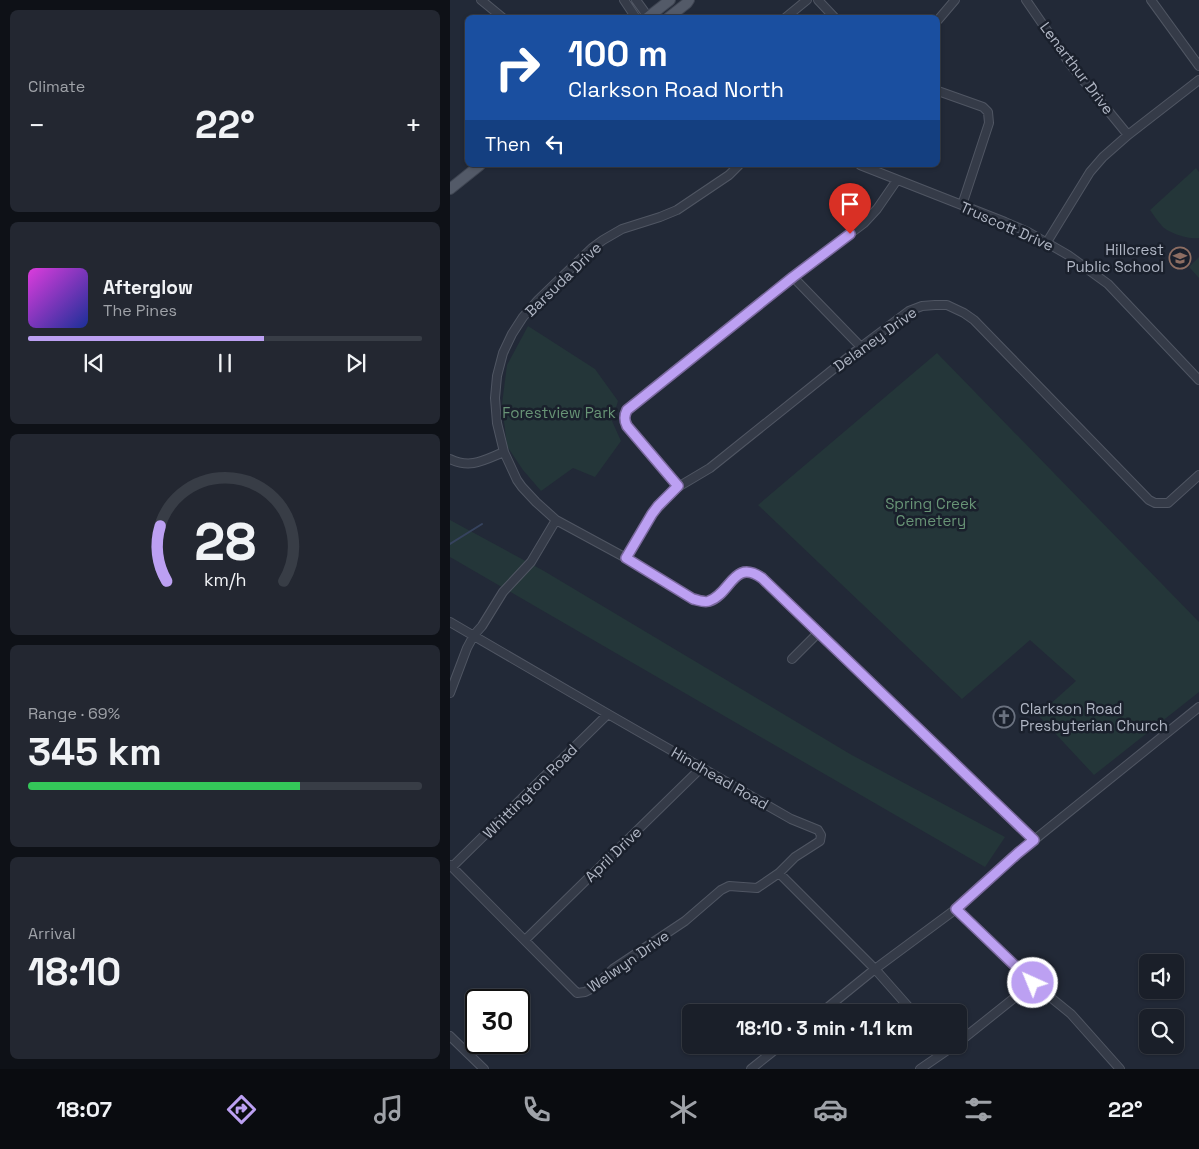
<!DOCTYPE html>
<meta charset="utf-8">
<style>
:root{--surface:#1a1f29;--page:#232731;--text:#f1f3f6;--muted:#9fa2a8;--line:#383d46;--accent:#bca0f2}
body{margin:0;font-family:"Space Grotesk",sans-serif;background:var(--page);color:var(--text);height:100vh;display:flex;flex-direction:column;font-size:19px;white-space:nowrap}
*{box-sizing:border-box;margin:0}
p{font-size:16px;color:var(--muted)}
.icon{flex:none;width:28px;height:28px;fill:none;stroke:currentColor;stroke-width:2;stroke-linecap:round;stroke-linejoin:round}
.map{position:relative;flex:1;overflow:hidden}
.details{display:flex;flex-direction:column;gap:10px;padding:10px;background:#0e1117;width:450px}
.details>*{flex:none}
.top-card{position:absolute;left:15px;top:15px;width:475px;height:152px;border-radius:8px;box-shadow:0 1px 4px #0004,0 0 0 1px var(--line);background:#1a4fa0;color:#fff;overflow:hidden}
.fabs{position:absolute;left:689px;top:954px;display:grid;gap:10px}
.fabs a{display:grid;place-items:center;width:45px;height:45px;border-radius:8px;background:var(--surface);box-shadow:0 1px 4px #0004,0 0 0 1px var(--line);font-size:25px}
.speed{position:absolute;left:15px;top:989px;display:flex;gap:10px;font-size:25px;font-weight:700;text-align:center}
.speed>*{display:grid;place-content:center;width:65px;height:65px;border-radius:50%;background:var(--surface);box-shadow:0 1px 4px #0004,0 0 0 1px var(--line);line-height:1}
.speed .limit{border:2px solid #111;border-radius:8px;background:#fff;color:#111}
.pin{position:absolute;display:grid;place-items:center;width:42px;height:42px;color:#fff;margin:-51px -21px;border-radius:50% 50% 50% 0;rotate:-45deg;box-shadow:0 0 5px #0007}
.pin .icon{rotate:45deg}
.me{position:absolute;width:55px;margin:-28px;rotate:316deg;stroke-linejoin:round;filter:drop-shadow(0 0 4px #0008)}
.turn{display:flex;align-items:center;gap:18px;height:105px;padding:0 20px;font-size:22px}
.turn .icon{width:65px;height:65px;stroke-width:2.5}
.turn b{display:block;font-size:35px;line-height:42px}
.then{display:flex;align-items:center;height:48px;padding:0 20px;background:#0003;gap:10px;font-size:19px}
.big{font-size:38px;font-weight:800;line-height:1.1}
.details .widget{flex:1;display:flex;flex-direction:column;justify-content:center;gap:8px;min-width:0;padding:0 18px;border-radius:8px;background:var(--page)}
.details .dial{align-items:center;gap:0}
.dial svg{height:130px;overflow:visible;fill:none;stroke:var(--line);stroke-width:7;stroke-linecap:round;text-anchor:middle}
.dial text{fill:var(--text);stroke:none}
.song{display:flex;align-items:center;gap:15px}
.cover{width:60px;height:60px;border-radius:8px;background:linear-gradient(135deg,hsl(300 70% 55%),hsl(230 70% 35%))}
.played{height:5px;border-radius:2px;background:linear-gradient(90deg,var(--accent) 60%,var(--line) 60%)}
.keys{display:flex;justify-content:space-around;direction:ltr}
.heat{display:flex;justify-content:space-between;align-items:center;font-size:28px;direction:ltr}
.charge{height:8px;border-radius:4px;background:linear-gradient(90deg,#34c759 69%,var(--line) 0)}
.trip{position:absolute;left:232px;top:1004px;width:285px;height:50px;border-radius:8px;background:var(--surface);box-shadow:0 1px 4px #0004,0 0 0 1px var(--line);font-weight:800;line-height:50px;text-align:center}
.menu{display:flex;height:80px;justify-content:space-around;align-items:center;background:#0a0c10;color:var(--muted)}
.menu .icon{width:35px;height:35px}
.menu .active{color:var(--accent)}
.menu b{font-size:22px;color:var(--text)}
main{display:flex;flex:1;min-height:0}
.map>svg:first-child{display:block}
.green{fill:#243639}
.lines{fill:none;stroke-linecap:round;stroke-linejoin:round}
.stream{stroke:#36435e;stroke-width:2}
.minor-casing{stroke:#505663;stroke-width:10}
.major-casing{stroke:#3e4451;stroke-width:12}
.minor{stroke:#353b48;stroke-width:8}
.major{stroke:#535a68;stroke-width:10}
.route-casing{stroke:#7a689d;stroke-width:12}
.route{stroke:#bca0f2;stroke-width:9}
.labels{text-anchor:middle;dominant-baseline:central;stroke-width:5;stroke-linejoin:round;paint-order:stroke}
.street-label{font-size:15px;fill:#b0b6c4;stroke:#1a202c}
.poi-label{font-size:15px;fill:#b0b6c4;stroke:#1a202c;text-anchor:end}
.park-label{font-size:15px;fill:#689476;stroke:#1a202c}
</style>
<main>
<section class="details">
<div class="widget"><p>Climate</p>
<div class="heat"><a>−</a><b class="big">22°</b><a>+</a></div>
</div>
<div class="widget">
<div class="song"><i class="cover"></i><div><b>Afterglow</b><p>The Pines</p></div></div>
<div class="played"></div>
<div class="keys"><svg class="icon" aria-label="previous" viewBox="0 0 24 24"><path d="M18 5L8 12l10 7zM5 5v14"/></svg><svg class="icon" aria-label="pause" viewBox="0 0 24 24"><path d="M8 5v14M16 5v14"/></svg><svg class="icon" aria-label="next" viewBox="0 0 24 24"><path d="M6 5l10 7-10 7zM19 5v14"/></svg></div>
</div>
<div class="widget dial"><svg viewBox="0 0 100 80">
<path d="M14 69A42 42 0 1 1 86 69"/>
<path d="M14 69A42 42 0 0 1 10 35" stroke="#bca0f2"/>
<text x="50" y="56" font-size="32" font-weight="700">28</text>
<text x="50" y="72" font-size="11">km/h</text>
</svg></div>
<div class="widget"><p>Range · 69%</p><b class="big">345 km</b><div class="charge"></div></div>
<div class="widget"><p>Arrival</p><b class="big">18:10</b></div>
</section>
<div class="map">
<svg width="749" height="1069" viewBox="0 0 749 1069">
<rect width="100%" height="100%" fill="#222937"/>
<!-- green -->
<path class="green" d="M746 168 749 172V238C740 240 718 233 712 226 707 221 704 215 700 210Z
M749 257V278L739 267Z
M78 326 145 369 168 401 162 421 171 441 145 477 123 468 91 491 73 470 57 446 52 404 57 365Z
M487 353 749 622V692L644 775 588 715 626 681 580 640 512 699 308 505Z
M0 520 94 571 400 754 555 837 535 867 0 557Z"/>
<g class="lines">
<!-- stream -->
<path class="stream" d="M0 544 32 524"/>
<!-- minor casing -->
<g class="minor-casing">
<path id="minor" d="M31 0 53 18
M174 0 186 18
M186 0 199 18
M368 0 385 18
M576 0 620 64 678 135
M701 0 749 66
M335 18 357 0
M488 20 505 0
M488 91 533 107 538 112 539 123 512 205
M289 165 279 175 227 210 210 217 172 229 153 240 142 248 88 300 73 317 62 334 53 353 47 376 45 398 47 423 54 452 67 480 72 487 86 502 106 520 176 558 243 599 258 602 266 598 290 573 298 572 306 574 312 578 584 840
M410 165 555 222 578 232 618 255 658 284 749 380
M597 242 640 172 653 157 678 135 749 80
M343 277 411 347
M0 459C21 469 34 460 54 452
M228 487 177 426C174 420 174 416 177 410L343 277 414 223 427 209 447 180
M176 558 202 514 228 487 260 468 411 347 459 311 472 306 485 305H497L514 313 524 320 699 500 705 503H718L749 475
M0 622 158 714 341 819 368 830 371 835 370 841 345 857 329 873 307 888 279 886 271 890 235 921 163 969 143 988 135 992 127 993 120 986 0 865
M342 659 369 632
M0 693 17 648 24 635 32 626 53 592 81 562 106 520
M2 867 158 714
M329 873 425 969 463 1012
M506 909 583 983 621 1014 670 1069
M75 940 252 767
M372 1012 425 969 506 909 568 853 749 707
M0 1036 34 1069
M509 1042 583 983
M301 1069 331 1045
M470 1069 505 1045"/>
</g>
<!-- major casing -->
<g class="major-casing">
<path id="major" d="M197 18 220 0
M218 18 237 3 239 0
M0 189 30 165"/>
</g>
<!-- minor -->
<use href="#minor" class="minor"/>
<!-- major -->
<use href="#major" class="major"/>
</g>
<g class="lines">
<!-- route casing -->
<g class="route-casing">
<path id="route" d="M400 234 343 277 177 410C174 416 174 420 177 426L228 486 208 506 202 514 176 558 243 599C248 600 255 603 259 601 281 594 283 558 312 578L584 840 568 853 506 909 583 983"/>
</g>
<!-- route -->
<use href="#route" class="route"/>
</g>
<!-- icons -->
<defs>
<g id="school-ring" transform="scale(1.125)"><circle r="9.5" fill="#1a202c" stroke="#8d6e63" stroke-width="1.5"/><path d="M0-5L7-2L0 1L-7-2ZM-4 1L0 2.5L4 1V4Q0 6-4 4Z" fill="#8d6e63"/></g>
<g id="church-ring" transform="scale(1.125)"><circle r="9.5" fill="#1a202c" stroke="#6b7280" stroke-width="1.5"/><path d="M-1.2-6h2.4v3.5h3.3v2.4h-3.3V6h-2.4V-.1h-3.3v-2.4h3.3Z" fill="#6b7280"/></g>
</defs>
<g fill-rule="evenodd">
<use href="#school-ring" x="730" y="258"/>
<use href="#church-ring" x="554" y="717"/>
</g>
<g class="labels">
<!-- street labels -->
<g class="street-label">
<text transform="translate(627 68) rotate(53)">Lenarthur Drive</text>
<text transform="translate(557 226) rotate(24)">Truscott Drive</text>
<text transform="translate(113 279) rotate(-44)">Barsuda Drive</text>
<text transform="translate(425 339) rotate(-36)">Delaney Drive</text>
<text transform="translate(270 778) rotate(30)">Hindhead Road</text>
<text transform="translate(80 791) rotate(-45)">Whittington Road</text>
<text transform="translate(163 854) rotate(-44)">April Drive</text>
<text transform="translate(178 961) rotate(-35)">Welwyn Drive</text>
</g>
<!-- poi labels -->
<g class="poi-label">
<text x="714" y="249">Hillcrest<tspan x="714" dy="17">Public School</tspan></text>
<text x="570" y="708" text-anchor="start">Clarkson Road<tspan x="570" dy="17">Presbyterian Church</tspan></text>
</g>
<!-- park labels -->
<g class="park-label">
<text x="109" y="412">Forestview Park</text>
<text x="481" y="503">Spring Creek<tspan x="481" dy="17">Cemetery</tspan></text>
</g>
</g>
</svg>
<div class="fabs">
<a><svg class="icon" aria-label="sound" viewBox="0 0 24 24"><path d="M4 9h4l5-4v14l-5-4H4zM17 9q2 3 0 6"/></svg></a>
<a><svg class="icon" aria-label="search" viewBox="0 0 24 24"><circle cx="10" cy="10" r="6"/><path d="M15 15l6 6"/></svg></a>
</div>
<div class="speed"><div class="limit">30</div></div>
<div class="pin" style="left:400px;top:234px;background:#d93025"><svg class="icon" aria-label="arrive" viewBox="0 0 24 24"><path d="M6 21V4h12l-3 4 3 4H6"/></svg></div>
<svg class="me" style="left:583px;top:983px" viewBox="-20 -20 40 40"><circle r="17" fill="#bca0f2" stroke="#fff" stroke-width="3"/><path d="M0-11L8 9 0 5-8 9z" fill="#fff"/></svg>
<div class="trip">18:10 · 3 min · 1.1 km</div>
<div class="top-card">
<div class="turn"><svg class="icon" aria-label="right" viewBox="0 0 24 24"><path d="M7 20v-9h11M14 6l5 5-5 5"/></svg><div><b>100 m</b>Clarkson Road North</div></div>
<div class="then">Then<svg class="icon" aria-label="left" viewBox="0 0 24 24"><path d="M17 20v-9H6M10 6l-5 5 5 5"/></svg></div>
</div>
</div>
</main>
<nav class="menu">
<b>18:07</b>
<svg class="icon active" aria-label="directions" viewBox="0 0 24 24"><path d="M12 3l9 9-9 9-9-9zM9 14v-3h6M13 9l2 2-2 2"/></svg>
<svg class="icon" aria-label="music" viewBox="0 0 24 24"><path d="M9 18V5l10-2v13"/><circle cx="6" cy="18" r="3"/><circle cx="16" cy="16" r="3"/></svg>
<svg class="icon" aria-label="phone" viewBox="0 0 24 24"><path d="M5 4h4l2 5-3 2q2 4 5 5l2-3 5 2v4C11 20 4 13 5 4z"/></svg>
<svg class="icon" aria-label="climate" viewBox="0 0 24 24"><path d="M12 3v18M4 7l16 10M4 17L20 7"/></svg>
<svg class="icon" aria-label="car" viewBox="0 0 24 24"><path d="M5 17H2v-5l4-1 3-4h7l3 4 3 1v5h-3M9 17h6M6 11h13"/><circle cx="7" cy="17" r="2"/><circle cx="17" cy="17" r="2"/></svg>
<svg class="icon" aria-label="filters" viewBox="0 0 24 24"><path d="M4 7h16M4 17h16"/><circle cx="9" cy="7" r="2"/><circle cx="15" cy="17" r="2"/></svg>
<b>22°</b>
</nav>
